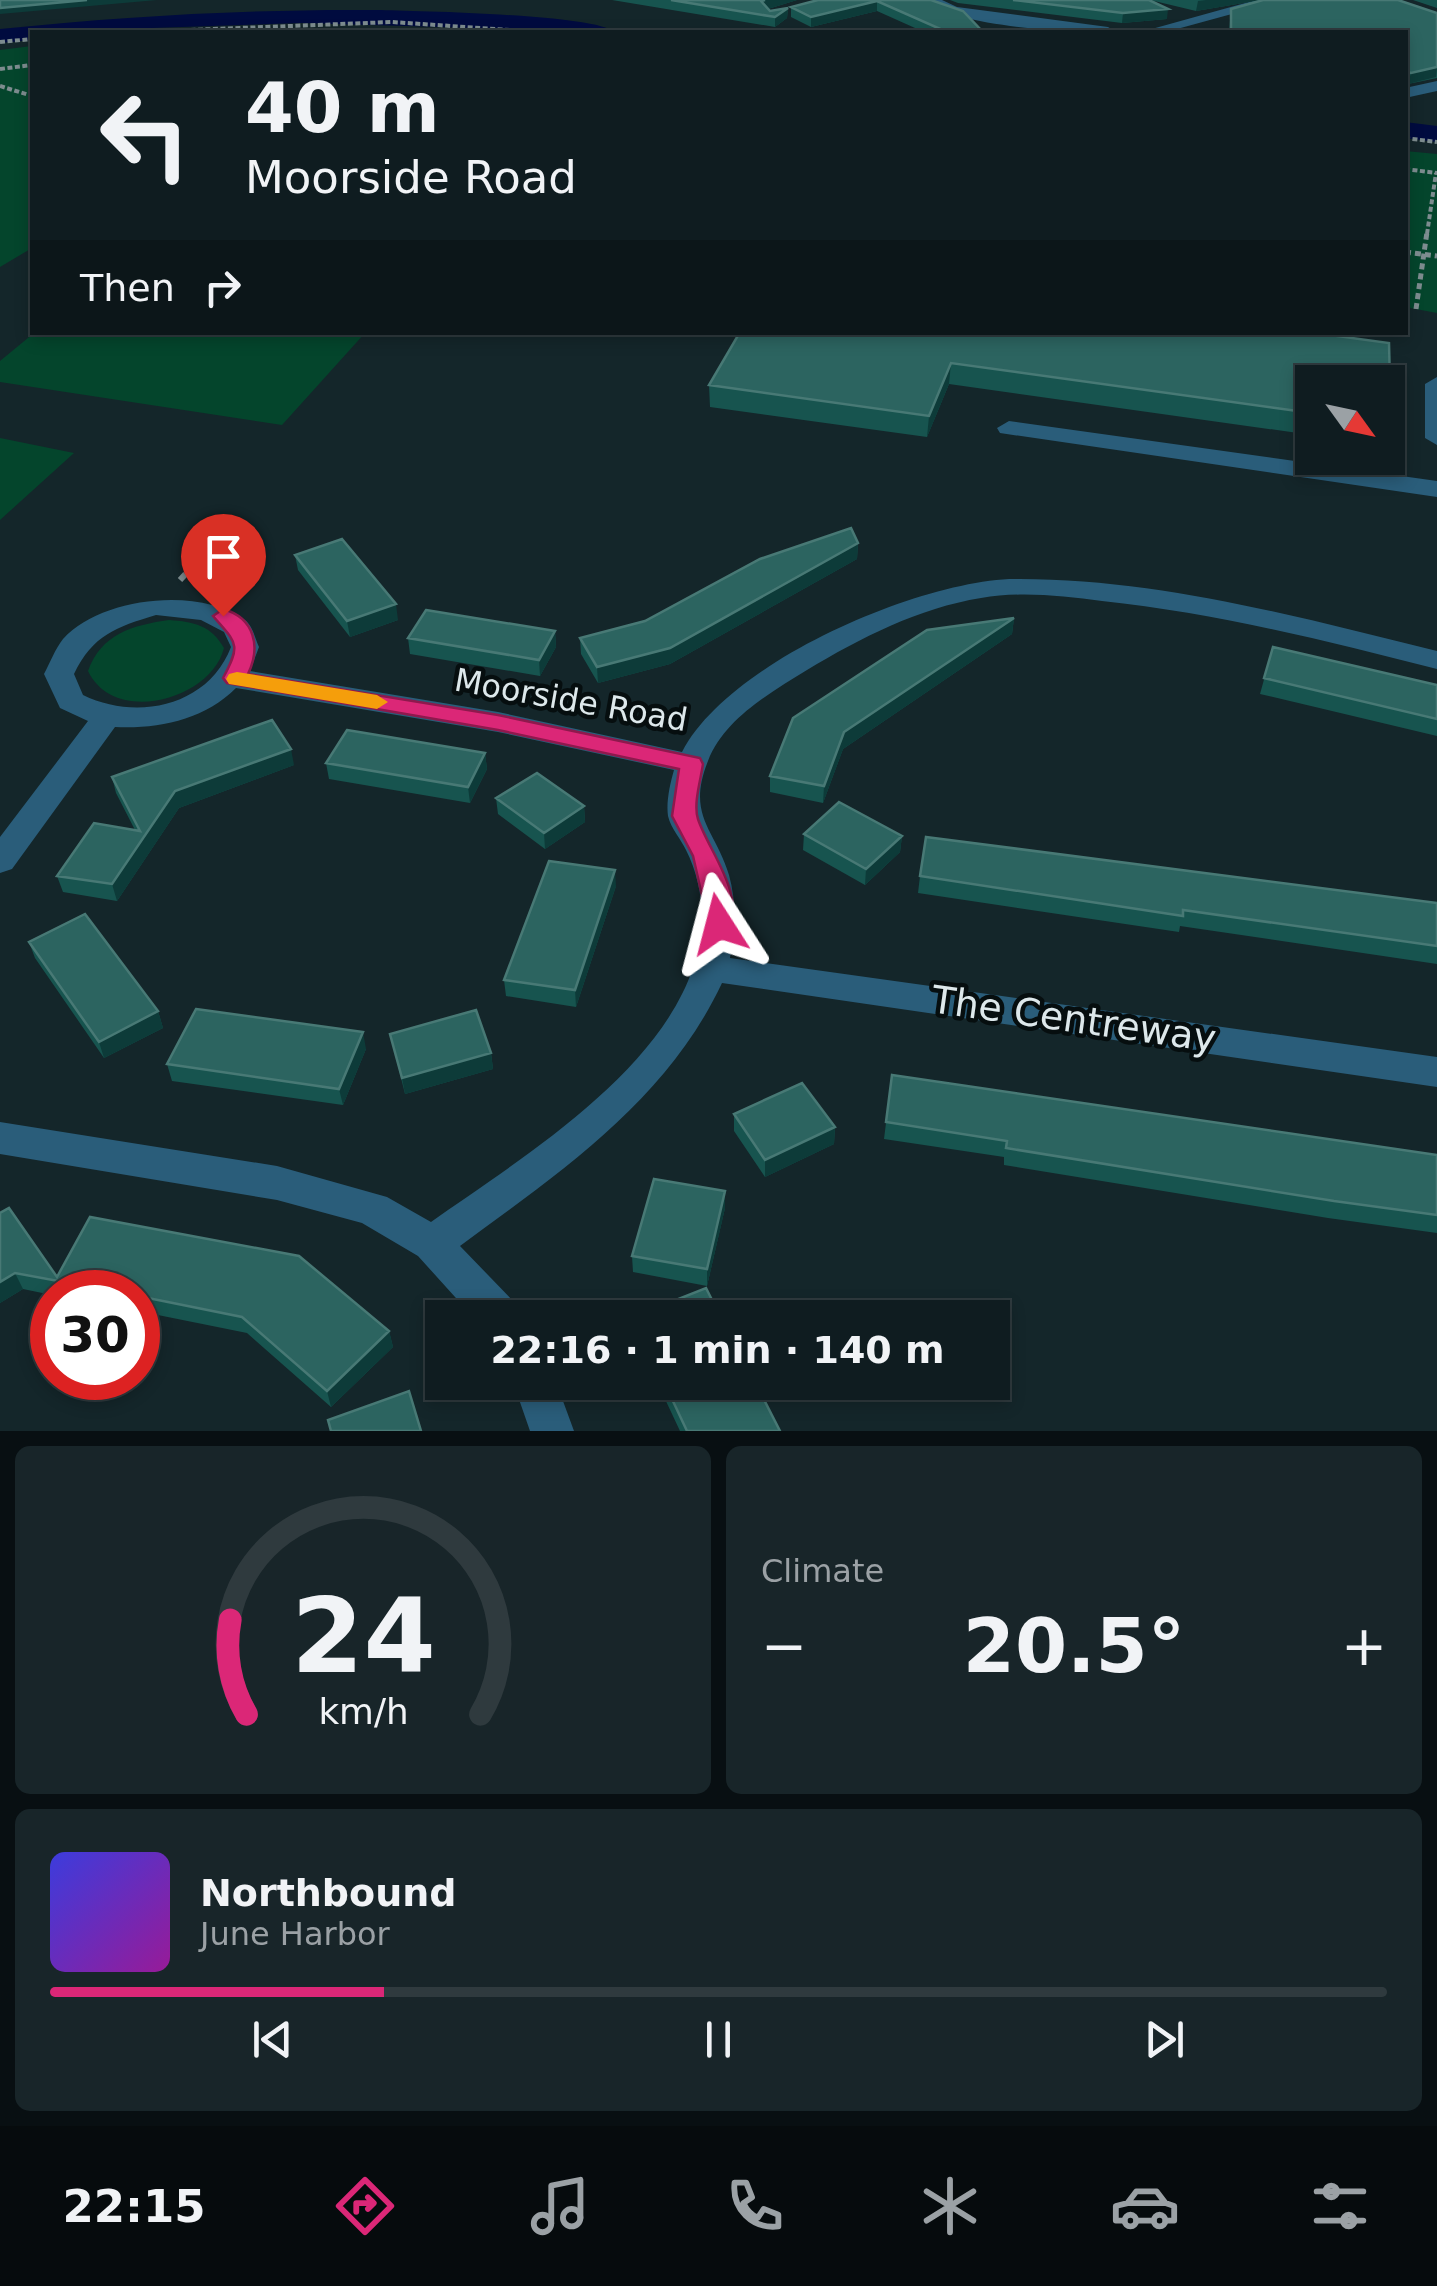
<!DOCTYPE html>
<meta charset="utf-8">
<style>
:root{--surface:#0f1c20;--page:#182529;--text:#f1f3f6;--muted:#9ba1a5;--line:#2f3a3e;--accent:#db2777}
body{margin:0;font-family:"DejaVu Sans",sans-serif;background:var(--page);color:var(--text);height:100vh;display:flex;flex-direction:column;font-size:38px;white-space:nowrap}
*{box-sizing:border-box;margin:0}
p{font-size:32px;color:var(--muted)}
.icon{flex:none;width:55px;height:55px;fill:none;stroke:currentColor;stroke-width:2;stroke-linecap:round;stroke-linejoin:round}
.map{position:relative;height:1431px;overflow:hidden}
.details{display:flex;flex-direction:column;gap:15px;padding:15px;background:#080f12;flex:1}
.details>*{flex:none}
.top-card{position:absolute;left:30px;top:30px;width:1378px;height:305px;border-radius:0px;box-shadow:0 5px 15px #0003,0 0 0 2px var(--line);background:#0f1c20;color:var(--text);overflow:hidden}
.needle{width:65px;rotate:123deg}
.fabs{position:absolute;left:1295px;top:365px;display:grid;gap:20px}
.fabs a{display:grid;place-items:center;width:110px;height:110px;border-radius:0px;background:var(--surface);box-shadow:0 5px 15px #0003,0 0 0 2px var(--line);font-size:50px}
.speed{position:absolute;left:30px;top:1270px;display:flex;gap:20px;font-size:50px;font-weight:700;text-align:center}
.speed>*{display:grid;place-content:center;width:130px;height:130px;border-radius:50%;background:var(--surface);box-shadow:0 5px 15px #0003,0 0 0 2px var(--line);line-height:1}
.speed .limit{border:15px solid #d22;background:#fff;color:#111}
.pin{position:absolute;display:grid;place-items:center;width:85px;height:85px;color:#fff;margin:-102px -42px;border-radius:50% 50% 50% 0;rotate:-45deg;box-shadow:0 0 10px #0007}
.pin .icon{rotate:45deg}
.me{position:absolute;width:110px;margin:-55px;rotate:351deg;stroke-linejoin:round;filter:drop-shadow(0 0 8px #0008)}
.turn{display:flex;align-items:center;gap:35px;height:210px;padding:0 50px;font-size:45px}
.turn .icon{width:130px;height:130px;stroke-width:2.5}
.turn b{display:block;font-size:70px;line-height:85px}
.then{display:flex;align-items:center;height:95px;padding:0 50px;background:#0003;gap:20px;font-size:38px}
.big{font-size:75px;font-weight:700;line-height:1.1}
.details .tile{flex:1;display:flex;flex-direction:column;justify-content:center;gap:15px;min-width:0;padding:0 35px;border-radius:15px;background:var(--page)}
.details .dial{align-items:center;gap:0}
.dial svg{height:260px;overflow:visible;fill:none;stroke:var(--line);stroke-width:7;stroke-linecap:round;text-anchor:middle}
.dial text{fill:var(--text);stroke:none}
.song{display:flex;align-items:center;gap:30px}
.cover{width:120px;height:120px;border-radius:15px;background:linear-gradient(135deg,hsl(240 70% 55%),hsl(300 70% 35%))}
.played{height:10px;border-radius:5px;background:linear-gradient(90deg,var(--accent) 25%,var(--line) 25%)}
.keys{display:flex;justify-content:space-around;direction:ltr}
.heat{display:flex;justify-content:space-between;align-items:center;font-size:55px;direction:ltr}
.details .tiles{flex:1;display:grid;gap:15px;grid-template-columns:1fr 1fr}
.tile:last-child{grid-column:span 2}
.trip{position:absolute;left:425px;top:1300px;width:585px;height:100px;border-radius:0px;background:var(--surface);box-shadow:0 5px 15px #0003,0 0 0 2px var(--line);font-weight:700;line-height:100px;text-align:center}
.tabs{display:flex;height:160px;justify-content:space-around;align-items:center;background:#060b0d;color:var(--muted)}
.tabs .icon{width:70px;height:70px}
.tabs .active{color:var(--accent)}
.tabs b{font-size:45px;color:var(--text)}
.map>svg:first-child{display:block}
.green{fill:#04452c}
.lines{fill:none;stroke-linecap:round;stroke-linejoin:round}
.canal{fill:#000b3f;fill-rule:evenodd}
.path-far2{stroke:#7d8c8f;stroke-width:4;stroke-dasharray:5 2.5;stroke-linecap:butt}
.path-far1{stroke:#7d8c8f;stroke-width:5;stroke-dasharray:6 4;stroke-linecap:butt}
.path{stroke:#7d8c8f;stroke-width:6;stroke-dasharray:8 5;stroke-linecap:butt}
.minor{fill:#2a5d7a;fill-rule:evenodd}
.wall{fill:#17544f}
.shaded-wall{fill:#0d3b39}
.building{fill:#2c6460;stroke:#487975;stroke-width:2.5}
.route{fill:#db2777;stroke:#8e194d;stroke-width:2.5}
.slow{fill:#f59e0b}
.labels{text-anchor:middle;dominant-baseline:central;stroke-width:9;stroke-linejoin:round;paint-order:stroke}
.street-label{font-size:32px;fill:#dde8eb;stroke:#060e0f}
.near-street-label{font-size:38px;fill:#dde8eb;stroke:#060e0f}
</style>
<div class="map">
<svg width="1437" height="1431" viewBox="0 0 1437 1431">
<rect width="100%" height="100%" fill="#14262a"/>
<!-- green -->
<path class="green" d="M32 46V248L0 267V50Z
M1405 151 1437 154V313L1405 307Z
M34 333V332L365 333 282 425 0 382V361Z
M0 438 74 453 0 520Z
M169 620C194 622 211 625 224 648 211 700 114 726 88 671 101 634 133 625 169 620Z"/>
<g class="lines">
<!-- canal -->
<path class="canal" d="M377 10C412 11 596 14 614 32L301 23 32 32V40L0 43V29C126 16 250 9 377 10Z
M1405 122 1437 126V142L1405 138Z"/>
<!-- path-far2 -->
<path class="path-far2" d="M138 32 392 22 539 32
M0 42 32 39
M0 69 32 65
M0 86 32 96
M1405 138 1437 142
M1405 169 1437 173
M1427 234 1436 173"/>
<!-- path-far1 -->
<path class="path-far1" d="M1405 252 1437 256
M1416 309 1427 232
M222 536 236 521"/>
<!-- path -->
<path class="path" d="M180 580 224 533"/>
<!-- minor -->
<path class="minor" d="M920 0H942L957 7 1108 27 1116 32C1076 35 950 25 920 0Z
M1256 0H1283L1166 32H1141Z
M1437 81V91L1405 98V88Z
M1437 377V445L1425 438V384Z
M1009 421 1437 481V497L1000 433 997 428Z
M1009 579C1154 577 1298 617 1437 651V669C1326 641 1216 613 1102 601 1063 596 1021 591 981 598 919 608 860 638 807 670 770 693 724 719 708 761 686 816 715 829 729 875 737 904 735 928 730 958L1437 1057V1087L722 983C667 1100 562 1171 460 1246L517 1305 523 1318H474L418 1256 362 1223 277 1200 0 1154V1122L277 1166 387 1197 431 1222C528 1153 700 1051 702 917 702 895 696 869 686 850 681 839 671 829 668 816 666 802 670 784 674 770L498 732 236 688C204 720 159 729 115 727L12 869 0 873V837L88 721 60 708 44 674C50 663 55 649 63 639 100 597 200 586 245 620 253 626 255 639 259 647L250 671 498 712 682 752C728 663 912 584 1009 579ZM156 615 201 620 224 632 231 647C208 707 136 721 83 695L74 674C93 635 116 627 156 615Z
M513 1382H556L574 1431H530Z"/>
</g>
<!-- wall -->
<path class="wall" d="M612 0H797L768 9 770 11 788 8 787 18 775 27Z
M818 0H931L983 32H924L877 11 811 27 791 17V7Z
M950 0H1149L1167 19 1122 23 958 3Z
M1150 0H1261L1196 11Z
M1413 0H1437V8Z
M1231 9 1437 13V78L1408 84 1405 82V32H1229Z
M740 332H1308L1389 343 1391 424 1388 435V382H1312V435L949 384 927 437 710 407 709 385Z
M858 543 857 559 670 664 598 683 581 654 580 638 645 621Z
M295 555 398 620 350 637 298 570Z
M1014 618 1012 634 843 749 823 803 770 792V776Z
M555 631 556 647 540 676 410 654 408 638Z
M1273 647 1437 685V736L1260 694Z
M485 753 487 769 470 803 329 779 326 763Z
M294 765 179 808 117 901 63 892 57 876 135 830 116 793 112 777Z
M496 798 584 806 585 822 545 849 498 814Z
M804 834 902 836 900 852 865 885 803 850Z
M920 876 1437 903V964L1180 926 1179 932 918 893Z
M616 886 576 1007 506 996 504 980Z
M29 942 158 1011 163 1028 104 1058 35 958Z
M390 1034 491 1053 493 1069 405 1094Z
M366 1049 343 1105 172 1081 167 1064Z
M892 1075 1437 1155V1233L1328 1218 1004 1165V1157L884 1139Z
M734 1114 835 1127 834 1144 765 1177 734 1131Z
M725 1208 707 1286 633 1272 632 1256Z
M0 1213 57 1277 389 1331 393 1347 331 1407 247 1333 138 1311V1292H52V1295L23 1289 0 1303Z
M657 1382H755L780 1431H680Z"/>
<!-- shaded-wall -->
<path class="shaded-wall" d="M87 0H157L0 14V8Z
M765 0H797L761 11V1Z
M1206 0H1261L1196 11 1198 1Z
M877 1V11L811 27V17Z
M788 8 787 18 775 27V17Z
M1168 9 1167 19 1122 23 1123 13Z
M1437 67 1436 77 1408 84 1411 73Z
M951 363 949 384 927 437 929 416Z
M858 543 857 559 670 664 598 683 597 667Z
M396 604 398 620 350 637 347 621Z
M1014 618 1012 634 843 749 823 803 824 786 844 732Z
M555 631 556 647 540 676 539 660Z
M291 749 294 765 179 808 117 901 112 884 175 791Z
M485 753 487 769 470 803 468 787Z
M584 806 585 822 545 849 544 833Z
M902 836 900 852 865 885 866 869Z
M615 870 616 886 576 1007 575 990Z
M158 1011 163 1028 104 1058 99 1042Z
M363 1032 366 1049 343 1105 339 1089Z
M491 1053 493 1069 405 1094 402 1078Z
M835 1127 834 1144 765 1177V1160Z
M725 1191V1208L707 1286V1269Z
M15 1273 23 1289 0 1303V1282Z
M389 1331 393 1347 331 1407 327 1391Z"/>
<!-- building -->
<path class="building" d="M0 0H87L0 8Z
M671 0H765L761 1 770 11 788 8 775 17Z
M818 0H931L963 11 983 32H947L877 1 811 17 791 7Z
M1013 0H1149L1168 9 1123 13Z
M1263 0H1398L1437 13V67L1411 73 1405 71V32H1231V9Z
M740 332H1308L1389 343 1391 424 1388 423V382H1312V413L951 363 929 416 709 385Z
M851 528 858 543 670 648 597 667 580 638 645 621 760 559Z
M342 539 396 604 347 621 295 555Z
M426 610 555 631 539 660 408 638Z
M1014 618 844 732 824 786 770 776 793 718 927 630Z
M1273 647 1437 685V719L1264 678Z
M272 720 291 749 175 791 112 884 57 876 94 823 140 831 112 777Z
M347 730 485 753 468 787 326 763Z
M537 773 584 806 544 833 496 798Z
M839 802 902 836 866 869 804 834Z
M926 837 1437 903V946L1183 910V916L920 876Z
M549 861 615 870 575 990 504 980Z
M85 914 158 1011 99 1042 29 942Z
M196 1009 363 1032 339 1089 167 1064Z
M476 1010 491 1053 402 1078 390 1034Z
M892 1075 1437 1155V1215L1334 1201 1006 1148 1007 1141 886 1122Z
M802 1083 835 1127 765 1160 734 1114Z
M654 1179 725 1191 707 1269 632 1256Z
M9 1208 57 1277 90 1217 299 1256 389 1331 327 1391 242 1317 138 1296V1292H118L15 1273 0 1282V1213Z
M706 1288 721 1318 633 1317Z
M664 1382H755L780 1431H687Z
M409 1391 421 1431H331L328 1420Z"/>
<!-- route -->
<path class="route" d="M223 609C255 618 261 647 248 674L498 715 700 758 703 764C701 779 693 804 698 819 708 850 747 896 728 931H710L693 856 672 816 679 769 498 730 227 683 223 678C242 643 236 643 213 616Z"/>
<!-- slow -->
<path class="slow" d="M237 672 377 695 388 702 377 709 229 684 226 679 229 674Z"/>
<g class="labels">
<!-- street labels -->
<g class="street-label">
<text transform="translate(571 700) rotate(10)">Moorside Road</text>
</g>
<!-- near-street labels -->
<g class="near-street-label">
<text transform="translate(1074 1019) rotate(8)">The Centreway</text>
</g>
</g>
</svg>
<div class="fabs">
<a><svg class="needle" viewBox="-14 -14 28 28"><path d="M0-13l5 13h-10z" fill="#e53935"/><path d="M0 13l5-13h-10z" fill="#9ba1a5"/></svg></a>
</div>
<div class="speed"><div class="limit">30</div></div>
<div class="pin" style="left:223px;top:616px;background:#d93025"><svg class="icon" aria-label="arrive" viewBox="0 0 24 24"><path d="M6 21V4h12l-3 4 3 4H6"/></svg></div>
<svg class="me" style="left:719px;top:924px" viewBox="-20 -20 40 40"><path d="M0-17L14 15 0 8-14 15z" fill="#db2777" stroke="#fff" stroke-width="4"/></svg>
<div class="trip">22:16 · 1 min · 140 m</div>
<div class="top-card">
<div class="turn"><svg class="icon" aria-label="left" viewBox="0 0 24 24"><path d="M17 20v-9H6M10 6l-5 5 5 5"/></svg><div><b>40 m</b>Moorside Road</div></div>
<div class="then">Then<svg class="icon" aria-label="right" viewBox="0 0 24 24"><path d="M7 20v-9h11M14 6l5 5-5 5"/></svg></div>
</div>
</div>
<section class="details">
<div class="tiles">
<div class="tile dial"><svg viewBox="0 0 100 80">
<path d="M14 69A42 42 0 1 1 86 69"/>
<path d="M14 69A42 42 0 0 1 9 40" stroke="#db2777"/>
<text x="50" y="56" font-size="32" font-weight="700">24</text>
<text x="50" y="72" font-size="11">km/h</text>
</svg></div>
<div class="tile"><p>Climate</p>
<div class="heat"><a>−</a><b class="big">20.5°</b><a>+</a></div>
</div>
<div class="tile">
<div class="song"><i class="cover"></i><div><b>Northbound</b><p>June Harbor</p></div></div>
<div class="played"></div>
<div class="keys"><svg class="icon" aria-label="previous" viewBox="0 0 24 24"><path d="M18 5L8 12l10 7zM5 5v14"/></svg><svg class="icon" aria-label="pause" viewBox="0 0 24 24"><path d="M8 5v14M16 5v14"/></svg><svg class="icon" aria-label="next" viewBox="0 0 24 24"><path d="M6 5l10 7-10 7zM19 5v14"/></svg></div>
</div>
</div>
</section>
<nav class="tabs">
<b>22:15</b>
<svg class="icon active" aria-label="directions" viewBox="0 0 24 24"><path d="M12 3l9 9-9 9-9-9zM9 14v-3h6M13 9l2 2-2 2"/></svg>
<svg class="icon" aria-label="music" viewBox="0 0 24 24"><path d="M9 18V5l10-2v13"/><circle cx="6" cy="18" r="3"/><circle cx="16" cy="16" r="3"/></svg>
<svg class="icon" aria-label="phone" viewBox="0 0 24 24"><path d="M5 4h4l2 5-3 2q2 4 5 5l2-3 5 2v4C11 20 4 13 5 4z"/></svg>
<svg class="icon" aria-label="climate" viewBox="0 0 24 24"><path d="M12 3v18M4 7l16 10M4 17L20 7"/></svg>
<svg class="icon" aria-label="car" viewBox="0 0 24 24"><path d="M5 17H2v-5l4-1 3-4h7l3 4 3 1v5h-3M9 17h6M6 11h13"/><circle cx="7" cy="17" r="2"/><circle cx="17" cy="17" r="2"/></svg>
<svg class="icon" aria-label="filters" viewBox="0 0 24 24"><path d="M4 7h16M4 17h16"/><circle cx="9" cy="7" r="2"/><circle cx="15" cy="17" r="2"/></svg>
</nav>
